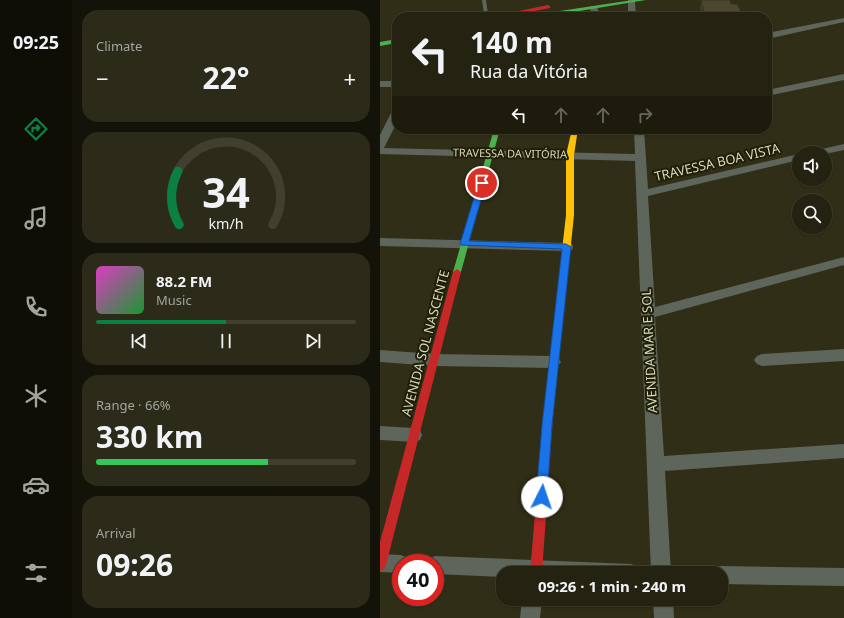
<!DOCTYPE html>
<meta charset="utf-8">
<style>
:root{--surface:#242210;--page:#2c2a19;--text:#f1f3f6;--muted:#a3a49f;--line:#413f30;--accent:#0b8043}
body{margin:0;font-family:"Noto Sans",sans-serif;background:var(--page);color:var(--text);height:100vh;display:flex;flex-direction:column;font-size:15px;white-space:nowrap}
*{box-sizing:border-box;margin:0}
p{font-size:13px;color:var(--muted)}
.icon{flex:none;width:22px;height:22px;fill:none;stroke:currentColor;stroke-width:2;stroke-linecap:round;stroke-linejoin:round}
.map{position:relative;flex:1;overflow:hidden}
.panel{display:flex;flex-direction:column;gap:10px;padding:10px;background:#141309;width:308px}
.panel>*{flex:none}
.guide{position:absolute;left:12px;top:12px;width:380px;height:122px;border-radius:16px;box-shadow:0 1px 3px #0004,0 0 0 1px var(--line);background:#242210;color:var(--text);overflow:hidden}
.buttons{position:absolute;left:412px;top:146px;display:grid;gap:8px}
.buttons a{display:grid;place-items:center;width:40px;height:40px;border-radius:50%;background:var(--surface);box-shadow:0 1px 3px #0004,0 0 0 1px var(--line);font-size:20px}
.speed{position:absolute;left:12px;top:554px;display:flex;gap:8px;font-size:20px;font-weight:700;text-align:center}
.speed>*{display:grid;place-content:center;width:52px;height:52px;border-radius:50%;background:var(--surface);box-shadow:0 1px 3px #0004,0 0 0 1px var(--line);line-height:1}
.speed .limit{border:6px solid #d22;background:#fff;color:#111}
.pin{position:absolute;display:grid;place-items:center;width:34px;height:34px;color:#fff;margin:-17px;border:2px solid #fff;border-radius:50%;box-shadow:0 1px 4px #0007}
.me{position:absolute;width:44px;margin:-22px;rotate:4deg;stroke-linejoin:round;filter:drop-shadow(0 0 3px #0008)}
.turn{display:flex;align-items:center;gap:14px;height:84px;padding:0 12px;font-size:18px}
.turn .icon{width:52px;height:52px;stroke-width:2.5}
.turn b{display:block;font-size:28px;line-height:34px}
.lanes{display:flex;align-items:center;height:38px;padding:0 12px;background:#0003;justify-content:center;gap:20px;direction:ltr}
.lanes .off{opacity:.35}
.big{font-size:30px;font-weight:700;line-height:1.1}
.panel .widget{flex:1;display:flex;flex-direction:column;justify-content:center;gap:6px;min-width:0;padding:0 14px;border-radius:16px;background:var(--page)}
.panel .dial{align-items:center;gap:0}
.dial svg{height:104px;overflow:visible;fill:none;stroke:var(--line);stroke-width:7;stroke-linecap:round;text-anchor:middle}
.dial text{fill:var(--text);stroke:none}
.song{display:flex;align-items:center;gap:12px}
.cover{width:48px;height:48px;border-radius:6px;background:linear-gradient(135deg,hsl(310 70% 55%),hsl(130 70% 35%))}
.played{height:4px;border-radius:2px;background:linear-gradient(90deg,var(--accent) 50%,var(--line) 50%)}
.keys{display:flex;justify-content:space-around;direction:ltr}
.heat{display:flex;justify-content:space-between;align-items:center;font-size:22px;direction:ltr}
.charge{height:6px;border-radius:3px;background:linear-gradient(90deg,#34c759 66%,var(--line) 0)}
.trip{position:absolute;left:116px;top:566px;width:232px;height:40px;border-radius:16px;background:var(--surface);box-shadow:0 1px 3px #0004,0 0 0 1px var(--line);font-weight:700;line-height:40px;text-align:center}
main{display:flex;flex:1;min-height:0}
.dock{display:flex;flex-direction:column;width:72px;justify-content:space-around;align-items:center;background:#0e0e06;color:var(--muted)}
.dock .icon{width:28px;height:28px}
.dock .selected{color:var(--accent)}
.dock b{font-size:18px;color:var(--text)}
.map>svg:first-child{display:block}
.lines{fill:none;stroke-linecap:round;stroke-linejoin:round}
.lane{fill:#5e655b;fill-rule:evenodd}
.street{fill:#5e655b;fill-rule:evenodd}
.fast{fill:#4caf50;fill-rule:evenodd}
.slow{fill:#ffc107;fill-rule:evenodd}
.jam{fill:#c62828;fill-rule:evenodd}
.wall{fill:#413e29}
.building{fill:#4c4830;stroke:#353222}
.route{fill:#1a73e8;stroke:#114b97}
.labels{text-anchor:middle;dominant-baseline:central;stroke-width:4;stroke-linejoin:round;paint-order:stroke}
.far-street-label{font-size:11px;fill:#d8d7ba;stroke:#1f1e07}
.street-label{font-size:13px;fill:#d8d7ba;stroke:#1f1e07}
</style>
<main>
<nav class="dock">
<b>09:25</b>
<svg class="icon selected" aria-label="directions" viewBox="0 0 24 24"><path d="M12 3l9 9-9 9-9-9zM9 14v-3h6M13 9l2 2-2 2"/></svg>
<svg class="icon" aria-label="music" viewBox="0 0 24 24"><path d="M9 18V5l10-2v13"/><circle cx="6" cy="18" r="3"/><circle cx="16" cy="16" r="3"/></svg>
<svg class="icon" aria-label="phone" viewBox="0 0 24 24"><path d="M5 4h4l2 5-3 2q2 4 5 5l2-3 5 2v4C11 20 4 13 5 4z"/></svg>
<svg class="icon" aria-label="climate" viewBox="0 0 24 24"><path d="M12 3v18M4 7l16 10M4 17L20 7"/></svg>
<svg class="icon" aria-label="car" viewBox="0 0 24 24"><path d="M5 17H2v-5l4-1 3-4h7l3 4 3 1v5h-3M9 17h6M6 11h13"/><circle cx="7" cy="17" r="2"/><circle cx="17" cy="17" r="2"/></svg>
<svg class="icon" aria-label="filters" viewBox="0 0 24 24"><path d="M4 7h16M4 17h16"/><circle cx="9" cy="7" r="2"/><circle cx="15" cy="17" r="2"/></svg>
</nav>
<section class="panel">
<div class="widget"><p>Climate</p>
<div class="heat"><a>−</a><b class="big">22°</b><a>+</a></div>
</div>
<div class="widget dial"><svg viewBox="0 0 100 80">
<path d="M14 69A42 42 0 1 1 86 69"/>
<path d="M14 69A42 42 0 0 1 13 28" stroke="#0b8043"/>
<text x="50" y="56" font-size="32" font-weight="700">34</text>
<text x="50" y="72" font-size="11">km/h</text>
</svg></div>
<div class="widget">
<div class="song"><i class="cover"></i><div><b>88.2 FM</b><p>Music</p></div></div>
<div class="played"></div>
<div class="keys"><svg class="icon" aria-label="previous" viewBox="0 0 24 24"><path d="M18 5L8 12l10 7zM5 5v14"/></svg><svg class="icon" aria-label="pause" viewBox="0 0 24 24"><path d="M8 5v14M16 5v14"/></svg><svg class="icon" aria-label="next" viewBox="0 0 24 24"><path d="M6 5l10 7-10 7zM19 5v14"/></svg></div>
</div>
<div class="widget"><p>Range · 66%</p><b class="big">330 km</b><div class="charge"></div></div>
<div class="widget"><p>Arrival</p><b class="big">09:26</b></div>
</section>
<div class="map">
<svg width="464" height="618" viewBox="0 0 464 618">
<rect width="100%" height="100%" fill="#302e16"/>
<g class="lines">
<!-- lane -->
<path class="lane" d="M102 0H106L108 14 110 17H106L104 14Z"/>
<!-- street -->
<path class="street" d="M248 0H254L255 2 256 17H248Z
M211 6H217L220 17H212L210 8Z
M464 18V22L387 39V33Z
M464 74V80L387 96V90Z
M0 81H17V87H0Z
M17 108V122L4 148 255 154 254 129H264L268 189 419 154V160L268 196 275 307 464 257V265L275 317 284 456 464 444V458L285 471 291 573H271L255 161 0 154V135L12 111Z
M464 144V150L445 154V153H432L433 151Z
M0 238 187 243 192 244 193 247 192 250 187 251 0 246Z
M464 349V361L382 366 377 364 374 360 377 356 382 354Z
M0 350 54 354 173 356 178 358 181 362 178 366 173 368 54 366 0 362Z
M0 426 34 428 40 430 42 435 40 440 34 442 0 440Z
M0 554 21 555 28 558 30 563H21V573L0 572Z
M55 556 251 564 258 566 261 573H123V577L55 574V563H46L48 559Z
M341 566 464 568V586L341 584V573H332L334 568Z
M142 599H162L160 618H140Z
M273 599H293L294 618H274Z"/>
<!-- fast -->
<path class="fast" d="M253 0H266L163 17H150L153 15Z
M17 39V43L0 46V42Z
M114 129H120L81 272 77 275 73 272Z"/>
<!-- slow -->
<path class="slow" d="M192 129H198L194 155V215L173 417 172 420 168 421 164 420 163 417 186 215V155Z"/>
<!-- jam -->
<path class="jam" d="M168 5 170 6V8L122 17H110Z
M77 269 81 272 6 565 4 569 0 571V542L73 272Z
M168 413 172 414 173 417 162 573H150L163 417 164 414Z"/>
</g>
<!-- wall -->
<path class="wall" d="M321 0 351 4 364 17H322L320 9Z"/>
<!-- building -->
<path class="building" d="M321 0H350L351 4H357L364 17H334L333 15 325 16Z"/>
<!-- route -->
<path class="route" d="M99 181H104L106 183 89 241 186 244 191 247 172 425 167 497 166 501 162 502 158 501 156 497 162 425 182 249 81 245 80 244Z"/>
<g class="labels">
<!-- far-street labels -->
<g class="far-street-label">
<text transform="translate(130 153) rotate(1)">TRAVESSA DA VITÓRIA</text>
</g>
<!-- street labels -->
<g class="street-label">
<text transform="translate(337 162) rotate(-13)">TRAVESSA BOA VISTA</text>
<text transform="translate(45 343) rotate(-75)">AVENIDA SOL NASCENTE</text>
<text transform="translate(269 351) rotate(-93)">AVENIDA MAR E SOL</text>
</g>
</g>
</svg>
<div class="buttons">
<a><svg class="icon" aria-label="sound" viewBox="0 0 24 24"><path d="M4 9h4l5-4v14l-5-4H4zM17 9q2 3 0 6"/></svg></a>
<a><svg class="icon" aria-label="search" viewBox="0 0 24 24"><circle cx="10" cy="10" r="6"/><path d="M15 15l6 6"/></svg></a>
</div>
<div class="speed"><div class="limit">40</div></div>
<div class="pin" style="left:102px;top:183px;background:#d93025"><svg class="icon" aria-label="arrive" viewBox="0 0 24 24"><path d="M6 21V4h12l-3 4 3 4H6"/></svg></div>
<svg class="me" style="left:162px;top:497px" viewBox="-20 -20 40 40"><circle r="19" fill="#fff"/><path d="M0-13L10 11 0 6-10 11z" fill="#1a73e8"/></svg>
<div class="trip">09:26 · 1 min · 240 m</div>
<div class="guide">
<div class="turn"><svg class="icon" aria-label="left" viewBox="0 0 24 24"><path d="M17 20v-9H6M10 6l-5 5 5 5"/></svg><div><b>140 m</b>Rua da Vitória</div></div>
<div class="lanes"><svg class="icon" aria-label="left" viewBox="0 0 24 24"><path d="M17 20v-9H6M10 6l-5 5 5 5"/></svg><svg class="icon off" aria-label="ahead" viewBox="0 0 24 24"><path d="M12 20V5M6 11l6-6 6 6"/></svg><svg class="icon off" aria-label="ahead" viewBox="0 0 24 24"><path d="M12 20V5M6 11l6-6 6 6"/></svg><svg class="icon off" aria-label="right" viewBox="0 0 24 24"><path d="M7 20v-9h11M14 6l5 5-5 5"/></svg></div>
</div>
</div>
</main>
